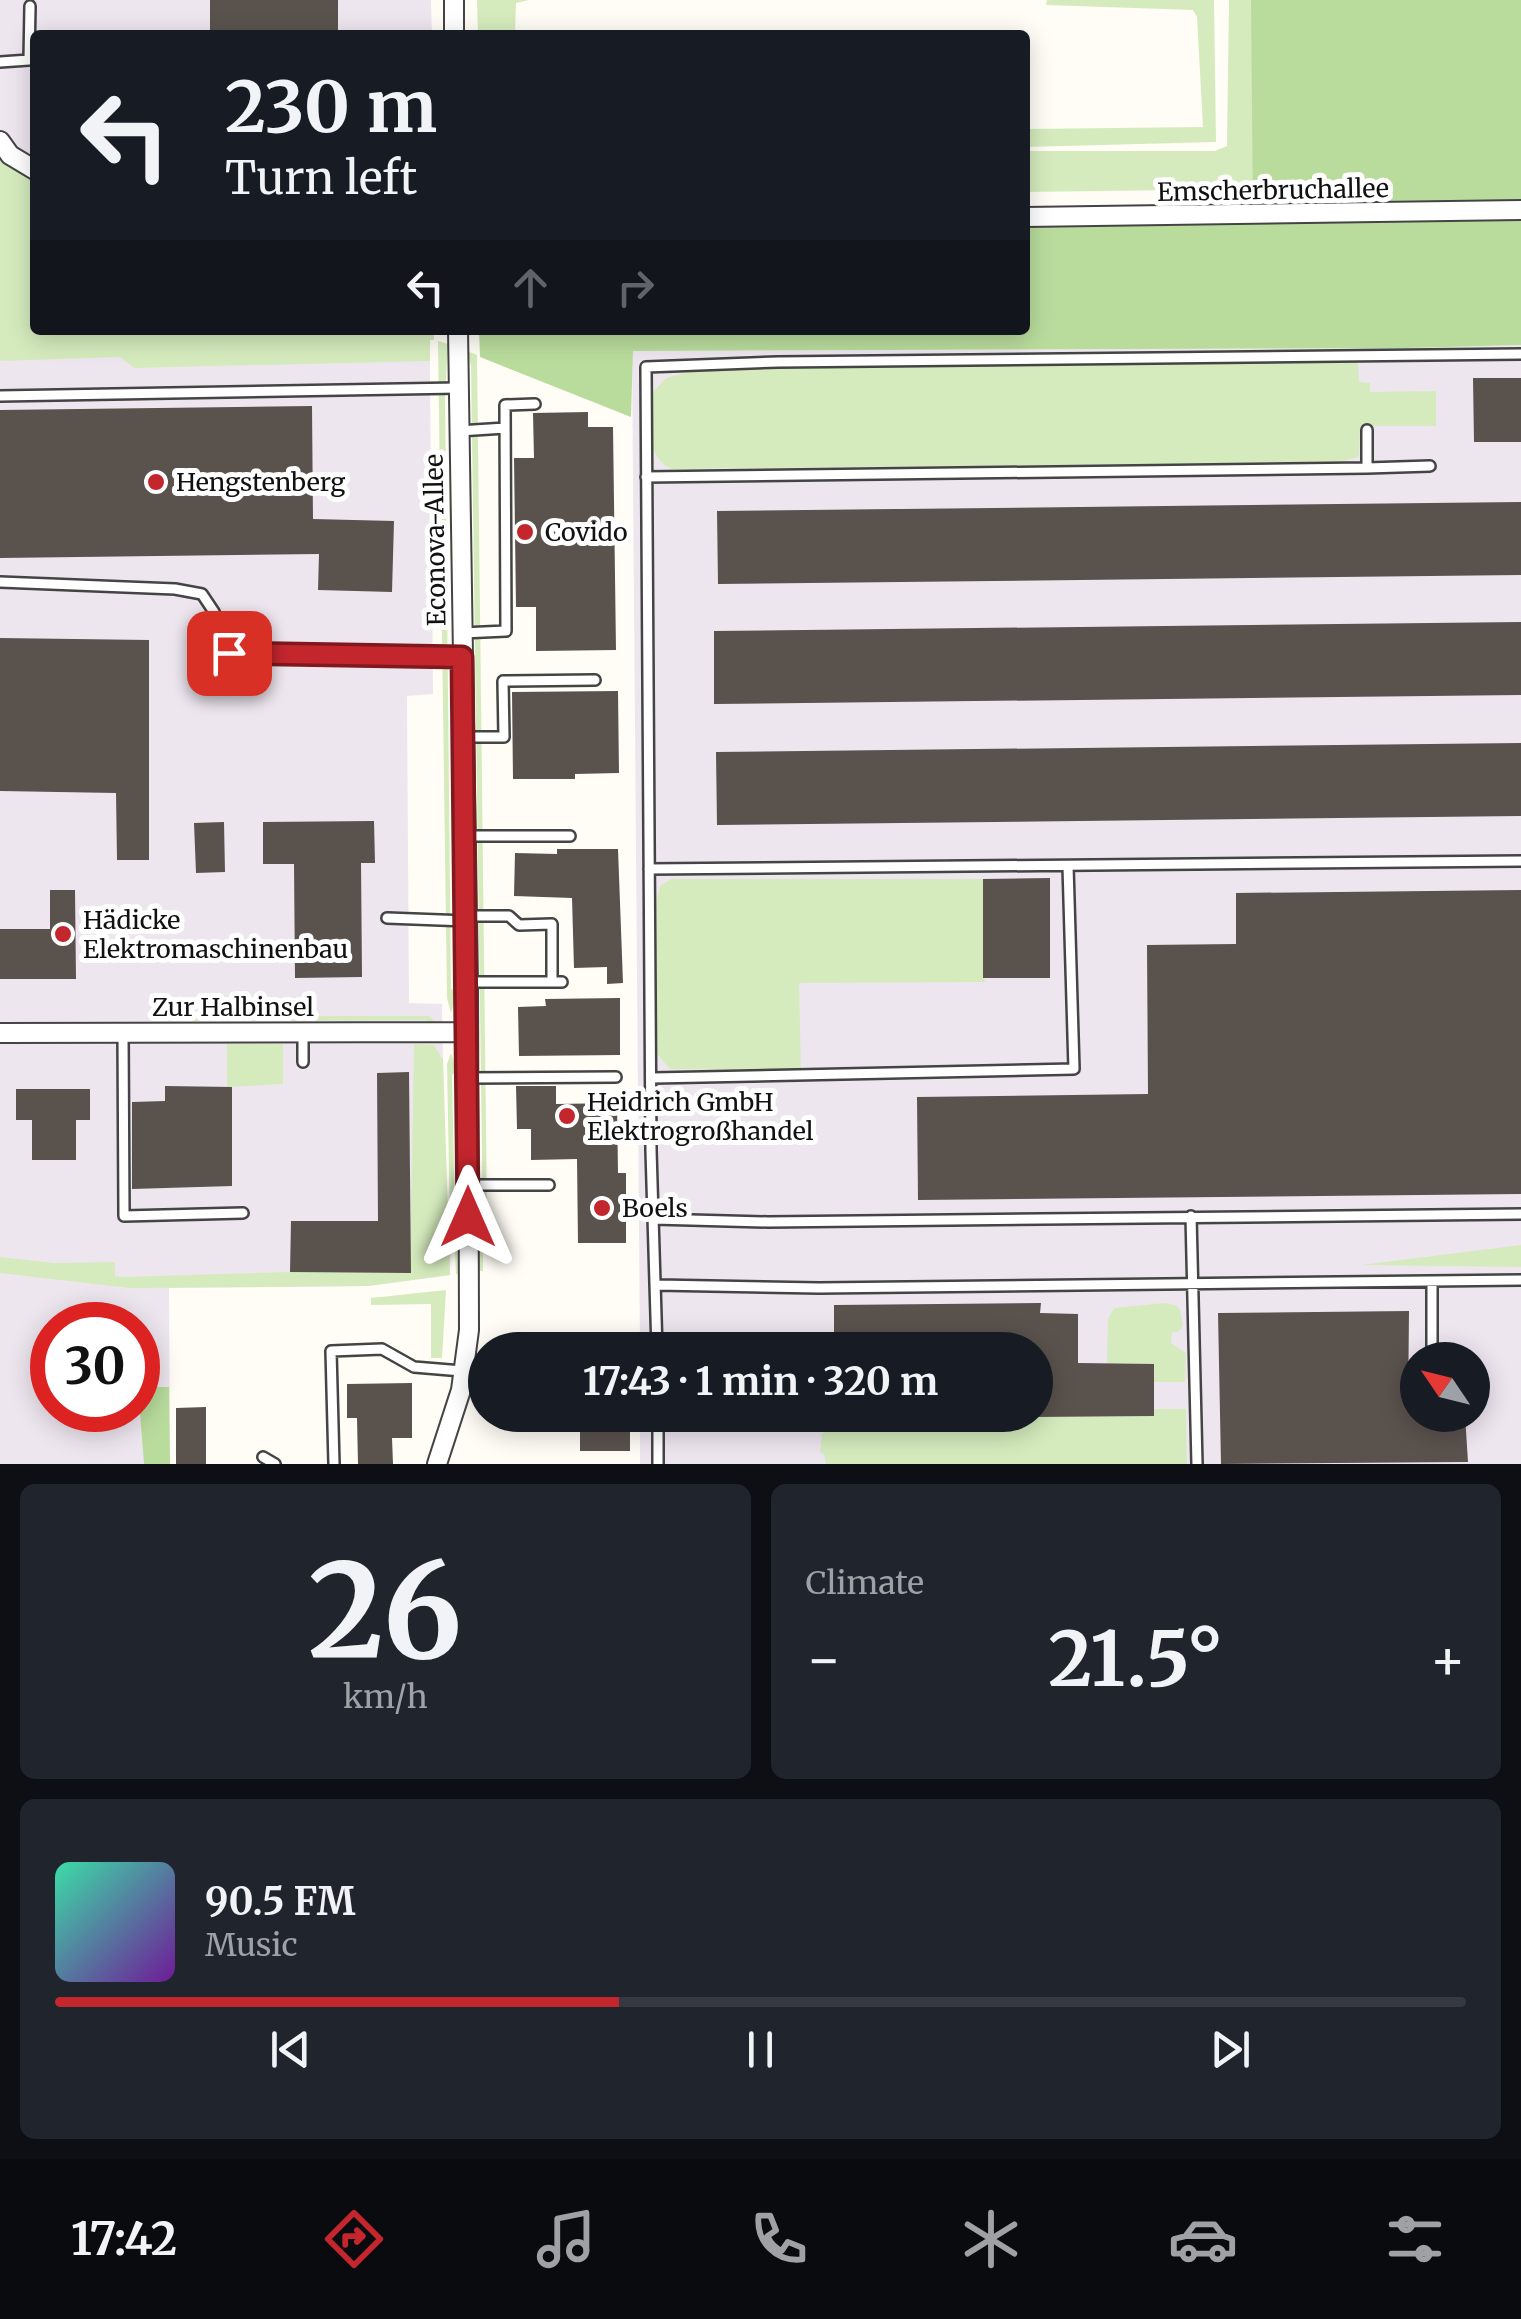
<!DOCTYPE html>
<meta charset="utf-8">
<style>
:root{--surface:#171b24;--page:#20242c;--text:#f1f3f6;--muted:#9ea1a6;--line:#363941;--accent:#c4262e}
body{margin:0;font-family:Merriweather,serif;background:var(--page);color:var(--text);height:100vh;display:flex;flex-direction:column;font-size:38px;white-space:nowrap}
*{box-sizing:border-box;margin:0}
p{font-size:32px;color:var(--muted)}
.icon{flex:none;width:55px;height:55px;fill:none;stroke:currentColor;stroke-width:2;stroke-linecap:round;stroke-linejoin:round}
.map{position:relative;height:1464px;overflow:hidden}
.drawer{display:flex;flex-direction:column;gap:20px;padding:20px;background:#0d0f14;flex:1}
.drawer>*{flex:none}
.hud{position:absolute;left:30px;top:30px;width:1000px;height:305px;border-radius:10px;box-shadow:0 5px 25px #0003;background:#171b24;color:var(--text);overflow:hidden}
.needle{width:65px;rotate:305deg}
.tools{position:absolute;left:1400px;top:1342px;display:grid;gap:20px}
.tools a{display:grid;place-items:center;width:90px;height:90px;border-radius:50%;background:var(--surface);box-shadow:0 5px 25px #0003;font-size:50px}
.speed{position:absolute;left:30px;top:1302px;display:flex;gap:20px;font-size:50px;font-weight:700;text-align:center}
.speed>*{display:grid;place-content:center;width:130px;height:130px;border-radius:50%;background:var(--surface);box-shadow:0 5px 25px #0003;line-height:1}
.speed .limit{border:15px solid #d22;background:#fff;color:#111}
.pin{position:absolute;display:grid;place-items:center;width:85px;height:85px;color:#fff;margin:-42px;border-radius:20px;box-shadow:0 5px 15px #0006}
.me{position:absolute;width:110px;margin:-55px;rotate:0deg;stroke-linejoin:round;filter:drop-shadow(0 0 8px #0008)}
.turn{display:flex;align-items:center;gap:35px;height:210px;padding:0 30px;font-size:45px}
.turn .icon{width:130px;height:130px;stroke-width:2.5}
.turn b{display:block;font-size:70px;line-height:85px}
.lanes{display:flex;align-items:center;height:95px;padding:0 30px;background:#0003;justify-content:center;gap:50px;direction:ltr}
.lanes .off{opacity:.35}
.big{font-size:75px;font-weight:700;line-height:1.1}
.drawer .widget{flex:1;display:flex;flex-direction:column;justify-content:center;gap:15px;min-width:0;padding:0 35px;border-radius:15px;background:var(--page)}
.drawer .dial{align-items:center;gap:0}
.dial b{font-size:130px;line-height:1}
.song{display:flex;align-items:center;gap:30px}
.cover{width:120px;height:120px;border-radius:15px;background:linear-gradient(135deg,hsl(160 70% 55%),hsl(280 70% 35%))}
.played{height:10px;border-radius:5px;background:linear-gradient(90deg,var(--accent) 40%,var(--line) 40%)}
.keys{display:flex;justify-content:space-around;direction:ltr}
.heat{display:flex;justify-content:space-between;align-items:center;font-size:55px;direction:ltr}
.drawer .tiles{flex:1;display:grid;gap:20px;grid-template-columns:1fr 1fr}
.widget:last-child{grid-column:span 2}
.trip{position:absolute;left:468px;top:1332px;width:585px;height:100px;border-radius:50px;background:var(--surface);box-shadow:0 5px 25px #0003;font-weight:700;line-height:100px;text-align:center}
.tabs{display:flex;height:160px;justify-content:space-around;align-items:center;background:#090b0e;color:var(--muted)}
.tabs .icon{width:70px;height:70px}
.tabs .selected{color:var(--accent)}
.tabs b{font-size:45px;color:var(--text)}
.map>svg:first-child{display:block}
.industrial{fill:#eee6ef;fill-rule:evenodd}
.green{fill:#d5ebbd}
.forest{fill:#b9dc9c}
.building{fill:#5a524d}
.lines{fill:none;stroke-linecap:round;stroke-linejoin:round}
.service-casing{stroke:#444;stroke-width:14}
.minor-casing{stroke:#444;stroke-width:22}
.service{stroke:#fff;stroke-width:9}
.minor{stroke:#fff;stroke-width:18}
.route-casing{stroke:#7f191e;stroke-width:25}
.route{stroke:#c4262e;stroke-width:18}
.poi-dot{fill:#c4262e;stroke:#fff;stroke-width:4}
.labels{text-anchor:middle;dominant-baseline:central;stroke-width:10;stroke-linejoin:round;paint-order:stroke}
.street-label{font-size:25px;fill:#111;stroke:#fff}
.poi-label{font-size:25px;fill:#111;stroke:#fff;text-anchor:start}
</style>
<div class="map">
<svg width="1521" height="1464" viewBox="0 0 1521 1464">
<rect width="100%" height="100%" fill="#fffdf5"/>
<!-- industrial -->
<path class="industrial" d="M0 0H431L432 35H35V330H434V340H430V388L433 694 407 696 409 1003 442 1004 446 1224 451 1233 450 1275 368 1286 169 1288 170 1464H0ZM52 1325H138V1410H52Z
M1521 345V1464H640V1415H1035V1350H640L632 351 1406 348ZM1418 1360H1472V1415H1418Z"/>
<!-- green -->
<path class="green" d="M477 0H529L516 3 515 35H478Z
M1047 0H1214L1216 142 1025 147V129L1203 127 1197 17 1193 10 1046 5Z
M1229 0H1253L1255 189 1025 192V151H1215L1227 146Z
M0 158 35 181V330H434V340H430V361L134 368 120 357 0 361Z
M438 341 448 344 445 396 451 988 457 994 451 1013 447 998Z
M467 351 477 355 487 1213 483 1232V1271H478V1230L483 1221 471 366Z
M1349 361 1358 363 1359 382 1370 383V392L1436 391V426H1360L1359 457 1338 462 672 469C644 458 649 418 653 392L666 378 705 368Z
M671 879H983V978L986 982 799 983 801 1070 670 1069 657 1054V896L660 886Z
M165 1016H429L438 1024 428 1026 426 1020 165 1021Z
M227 1044H283V1084L227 1087Z
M414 1044 434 1045 443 1060 450 1275 368 1286 129 1288 0 1273V1257L54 1263 115 1262V1276L121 1277 290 1272 410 1273Z
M451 1053 457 1071 452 1075 455 1221 459 1231 460 1274H456L454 1230 450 1222 447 1064Z
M1521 1245V1267L1361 1265Z
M446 1290 442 1358H431V1304L371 1305V1298Z
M1164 1303 1175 1305 1180 1309 1183 1326 1178 1332H1172L1171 1343 1186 1353 1185 1382H1154L1107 1363 1108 1319 1114 1308Z
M1154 1409H1186L1187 1464H826L824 1454 820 1452 822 1434 832 1428 834 1419 1153 1416Z"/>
<!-- forest -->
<path class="forest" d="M1251 0H1521V345L1408 348 633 351 631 417 480 357 479 330H1025V222L1253 217Z
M138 1387H169L170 1464H144Z"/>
<!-- building -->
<path class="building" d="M210 0H338V35H210Z
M1473 378H1521V442H1474Z
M312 406 313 519 394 521 392 592 318 590 319 554 0 558V410Z
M588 412V427H613L616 650 536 651V607H516L514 458H534L533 413Z
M1521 502V575L718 584 717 511Z
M1521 622V695L714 704V631Z
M0 638 149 640V860H117L116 793 0 791Z
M618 691 619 773 575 774V779H513L512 692Z
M1521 743V816L717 825 716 752Z
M374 821 375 863H361L362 977 295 978 294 864H263V822Z
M224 822 225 872 196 873 194 823Z
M557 849H618L623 983 607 984V967L574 968 572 898 514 896 515 853 557 854Z
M1050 878V978H983V879Z
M50 890H75L76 979H0V929H50Z
M1521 890V1194L918 1200 917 1097 1148 1094 1147 945 1236 944V893Z
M620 998V1055L519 1056 518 1007 546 1006 545 999Z
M409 1072 411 1273 290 1272 291 1221H378L377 1073Z
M165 1086 232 1087V1186L132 1189V1102L165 1101Z
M516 1086H556V1104L617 1103 618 1173H626V1243H578L577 1159 531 1160V1129H517Z
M16 1089H90V1120H76V1160H32V1120H16Z
M1041 1303 1040 1313 1078 1314V1363L1154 1364V1416L1035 1417V1350H834V1305Z
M1409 1311 1408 1410H1418V1415H1465L1468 1462 1221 1464 1218 1313Z
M412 1383V1438H392L393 1464H358L357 1418H347V1384Z
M206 1407V1464H176V1408Z
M580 1415H630V1451H580Z"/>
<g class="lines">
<!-- service casing -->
<g class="service-casing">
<path id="service" d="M0 62 29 60 30 6
M0 396 458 388
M459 431 505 428
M1367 468 1430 466
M646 477 1367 468V430
M0 582 175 589 202 594 214 612 229 653 462 657
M462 633 506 631 505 405 535 404
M466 737H504L503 681 595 680
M465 836H570
M649 869 1521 861
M467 916H509L519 925 552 924V982
M387 918 467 921
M468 982H562
M123 1033 124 1216 243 1213
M303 1062V1032
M469 1078 616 1077
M653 1078 1074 1069 1068 866
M467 1185H549
M1191 1216 1197 1464
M654 1219 768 1222 1521 1214
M657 1285 819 1288 1521 1280
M657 1350 651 1150 646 367 778 362 1521 354
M1432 1360V1281
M658 1415V1464
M263 1457 275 1464
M334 1464 331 1351 382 1349 414 1367 462 1371"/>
</g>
<!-- minor casing -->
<g class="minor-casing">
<path id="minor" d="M454 0V35
M0 141 10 155 35 170
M1025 217 1521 210
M0 1033 467 1032
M437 1464 461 1390 469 1330 468 982 458 330"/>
</g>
<!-- service -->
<use href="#service" class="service"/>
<!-- minor -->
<use href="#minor" class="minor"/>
</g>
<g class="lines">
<!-- route casing -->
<g class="route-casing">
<path id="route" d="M229 653 462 657 468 1217"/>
</g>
<!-- route -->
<use href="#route" class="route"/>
</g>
<!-- markers -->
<g class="poi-dot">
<circle cx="156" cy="482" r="10"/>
<circle cx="525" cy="532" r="10"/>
<circle cx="63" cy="934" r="10"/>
<circle cx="567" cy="1116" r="10"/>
<circle cx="602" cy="1208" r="10"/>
</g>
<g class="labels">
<!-- street labels -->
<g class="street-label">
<text transform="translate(1273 190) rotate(-1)">Emscherbruchallee</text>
<text transform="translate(435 540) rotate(-91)">Econova-Allee</text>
<text x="233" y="1007">Zur Halbinsel</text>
</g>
<!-- poi labels -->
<g class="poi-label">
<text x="176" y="482">Hengstenberg</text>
<text x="545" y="532">Covido</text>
<text x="83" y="920">Hädicke<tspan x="83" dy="29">Elektromaschinenbau</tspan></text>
<text x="587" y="1102">Heidrich GmbH<tspan x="587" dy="29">Elektrogroßhandel</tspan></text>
<text x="622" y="1208">Boels</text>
</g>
</g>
</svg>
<div class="tools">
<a><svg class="needle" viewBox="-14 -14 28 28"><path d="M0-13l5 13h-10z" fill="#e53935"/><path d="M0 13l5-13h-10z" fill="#9ea1a6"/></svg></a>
</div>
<div class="speed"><div class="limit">30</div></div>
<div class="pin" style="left:229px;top:653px;background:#d93025"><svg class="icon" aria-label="arrive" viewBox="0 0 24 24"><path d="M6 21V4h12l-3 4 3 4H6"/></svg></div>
<svg class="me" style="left:468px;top:1217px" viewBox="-20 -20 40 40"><path d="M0-17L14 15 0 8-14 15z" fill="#c4262e" stroke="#fff" stroke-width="4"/></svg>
<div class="trip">17:43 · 1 min · 320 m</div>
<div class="hud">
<div class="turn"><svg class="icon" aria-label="left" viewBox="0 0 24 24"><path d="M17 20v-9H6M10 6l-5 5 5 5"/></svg><div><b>230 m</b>Turn left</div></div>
<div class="lanes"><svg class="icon" aria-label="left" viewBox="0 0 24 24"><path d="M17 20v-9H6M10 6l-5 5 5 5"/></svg><svg class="icon off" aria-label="ahead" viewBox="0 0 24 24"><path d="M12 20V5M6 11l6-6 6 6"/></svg><svg class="icon off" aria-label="right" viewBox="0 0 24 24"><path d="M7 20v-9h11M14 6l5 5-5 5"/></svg></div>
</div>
</div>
<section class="drawer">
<div class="tiles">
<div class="widget dial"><b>26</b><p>km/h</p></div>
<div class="widget"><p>Climate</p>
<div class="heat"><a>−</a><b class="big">21.5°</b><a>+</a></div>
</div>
<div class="widget">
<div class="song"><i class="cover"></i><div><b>90.5 FM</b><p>Music</p></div></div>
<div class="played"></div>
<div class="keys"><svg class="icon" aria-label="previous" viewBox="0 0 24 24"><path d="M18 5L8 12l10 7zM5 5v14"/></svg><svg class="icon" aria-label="pause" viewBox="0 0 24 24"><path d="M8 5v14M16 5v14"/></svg><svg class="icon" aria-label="next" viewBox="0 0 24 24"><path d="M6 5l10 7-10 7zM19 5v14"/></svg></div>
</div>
</div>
</section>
<nav class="tabs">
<b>17:42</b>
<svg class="icon selected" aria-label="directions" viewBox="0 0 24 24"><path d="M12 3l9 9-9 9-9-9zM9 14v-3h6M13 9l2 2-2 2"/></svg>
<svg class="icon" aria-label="music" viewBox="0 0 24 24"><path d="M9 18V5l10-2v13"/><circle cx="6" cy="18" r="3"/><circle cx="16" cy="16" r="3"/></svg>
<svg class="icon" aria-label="phone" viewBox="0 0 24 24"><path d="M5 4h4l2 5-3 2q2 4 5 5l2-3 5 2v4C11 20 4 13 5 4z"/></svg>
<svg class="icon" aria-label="climate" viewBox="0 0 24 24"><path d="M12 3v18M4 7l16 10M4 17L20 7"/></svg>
<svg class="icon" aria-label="car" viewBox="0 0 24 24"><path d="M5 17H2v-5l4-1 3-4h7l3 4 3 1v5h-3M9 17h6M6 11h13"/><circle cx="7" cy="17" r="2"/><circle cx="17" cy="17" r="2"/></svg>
<svg class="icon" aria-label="filters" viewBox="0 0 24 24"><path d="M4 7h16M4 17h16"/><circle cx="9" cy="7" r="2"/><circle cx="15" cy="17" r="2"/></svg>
</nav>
